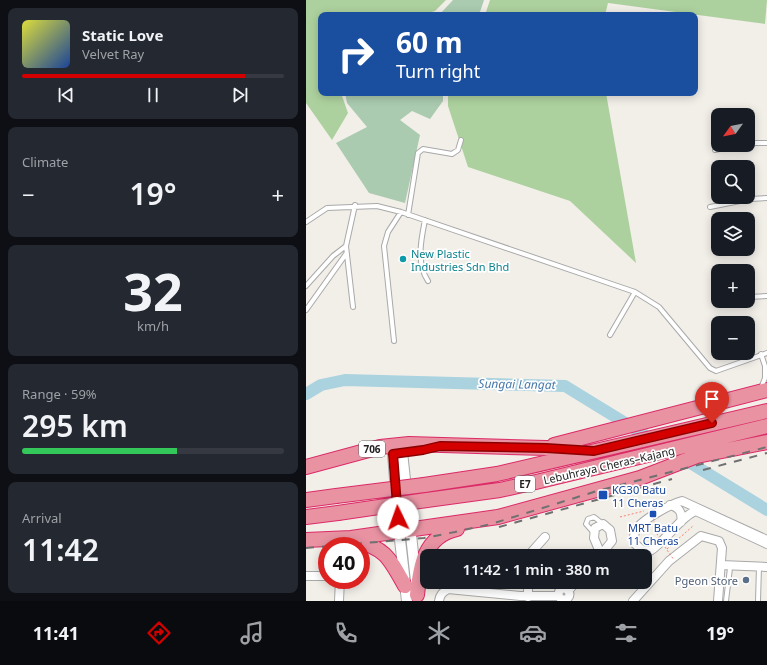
<!DOCTYPE html>
<meta charset="utf-8">
<style>
:root{--surface:#171b24;--page:#242831;--text:#f1f3f6;--muted:#9ea1a6;--line:#363941;--accent:#d40000}
body{margin:0;font-family:"Noto Sans",sans-serif;background:var(--page);color:var(--text);height:100vh;display:flex;flex-direction:column;font-size:15px;white-space:nowrap}
*{box-sizing:border-box;margin:0}
p{font-size:13px;color:var(--muted)}
.icon{flex:none;width:22px;height:22px;fill:none;stroke:currentColor;stroke-width:2;stroke-linecap:round;stroke-linejoin:round}
.map{position:relative;flex:1;overflow:hidden}
.sheet{display:flex;flex-direction:column;gap:8px;padding:8px;background:#0d0f14;width:306px}
.sheet>*{flex:none}
.banner{position:absolute;left:12px;top:12px;width:380px;height:84px;border-radius:8px;box-shadow:0 2px 10px #0003;background:#1a4fa0;color:#fff;overflow:hidden}
.needle{width:26px;rotate:237deg}
.buttons{position:absolute;left:405px;top:108px;display:grid;gap:8px}
.buttons a{display:grid;place-items:center;width:44px;height:44px;border-radius:8px;background:var(--surface);box-shadow:0 2px 10px #0003;font-size:20px}
.speed{position:absolute;left:12px;top:537px;display:flex;gap:8px;font-size:20px;font-weight:700;text-align:center}
.speed>*{display:grid;place-content:center;width:52px;height:52px;border-radius:50%;background:var(--surface);box-shadow:0 2px 10px #0003;line-height:1}
.speed .limit{border:6px solid #d22;background:#fff;color:#111}
.pin{position:absolute;display:grid;place-items:center;width:34px;height:34px;color:#fff;margin:-41px -17px;border-radius:50% 50% 50% 0;rotate:-45deg;box-shadow:0 0 4px #0007}
.pin .icon{rotate:45deg}
.me{position:absolute;width:44px;margin:-22px;rotate:357deg;stroke-linejoin:round;filter:drop-shadow(0 0 3px #0008)}
.turn{display:flex;align-items:center;gap:14px;height:84px;padding:0 12px;font-size:18px}
.turn .icon{width:52px;height:52px;stroke-width:2.5}
.turn b{display:block;font-size:28px;line-height:34px}
.big{font-size:30px;font-weight:600;line-height:1.1}
.sheet .card{flex:1;display:flex;flex-direction:column;justify-content:center;gap:6px;min-width:0;padding:0 14px;border-radius:8px;background:var(--page)}
.sheet .dial{align-items:center;gap:0}
.dial b{font-size:52px;line-height:1}
.song{display:flex;align-items:center;gap:12px}
.cover{width:48px;height:48px;border-radius:6px;background:linear-gradient(135deg,hsl(60 70% 55%),hsl(220 70% 35%))}
.played{height:4px;border-radius:2px;background:linear-gradient(90deg,var(--accent) 85%,var(--line) 85%)}
.keys{display:flex;justify-content:space-around;direction:ltr}
.heat{display:flex;justify-content:space-between;align-items:center;font-size:22px;direction:ltr}
.charge{height:6px;border-radius:3px;background:linear-gradient(90deg,#34c759 59%,var(--line) 0)}
.trip{position:absolute;left:114px;top:549px;width:232px;height:40px;border-radius:8px;background:var(--surface);box-shadow:0 2px 10px #0003;font-weight:600;line-height:40px;text-align:center}
.menu{display:flex;height:64px;justify-content:space-around;align-items:center;background:#090b0e;color:var(--muted)}
.menu .icon{width:28px;height:28px}
.menu .active{color:var(--accent)}
.menu b{font-size:18px;color:var(--text)}
main{display:flex;flex:1;min-height:0}
.map>svg:first-child{display:block}
.forest{fill:#add19e}
.cemetery{fill:#aacbaf}
.lines{fill:none;stroke-linecap:round;stroke-linejoin:round}
.river{stroke:#aad3df;stroke-width:12}
.service-casing{stroke:#a9a9a9;stroke-width:6}
.minor-casing{stroke:#a9a9a9;stroke-width:10}
.tertiary-casing{stroke:#a9a9a9;stroke-width:12}
.motorway-casing{stroke:#dc2a67;stroke-width:16}
.path{stroke:#fa8072;stroke-width:1;stroke-dasharray:2 2;stroke-linecap:butt}
.service{stroke:#fff;stroke-width:4}
.minor{stroke:#fff;stroke-width:8}
.tertiary{stroke:#fff;stroke-width:10}
.motorway{stroke:#e892a2;stroke-width:14}
.rail{stroke:#707070;stroke-width:2;stroke-dasharray:8 8;stroke-linecap:butt}
.motorway-bridge-casing{stroke:#dc2a67;stroke-width:16;stroke-linecap:butt}
.path-bridge{stroke:#fa8072;stroke-width:1;stroke-dasharray:2 2;stroke-linecap:butt}
.motorway-bridge{stroke:#e892a2;stroke-width:14}
.route-casing{stroke:#8a0000;stroke-width:10}
.route{stroke:#d40000;stroke-width:7}
.culture-dot{fill:#0f9aa8;stroke:#fff;stroke-width:1.5}
.transit-dot{fill:#1a4fb4;stroke:#fff;stroke-width:1.5}
.service-dot{fill:#5c6f8a;stroke:#fff;stroke-width:1.5}
.labels{text-anchor:middle;dominant-baseline:central;stroke-width:3.5;stroke-linejoin:round;paint-order:stroke}
.shield{fill:#fff;stroke:#646464;stroke-width:1}
.shield-label{font-size:10px;font-weight:bold;fill:#222}
.culture-label{font-size:11px;fill:#0d838f;stroke:#fff;text-anchor:start}
.street-label{font-size:11px;fill:#222;stroke:#fff}
.transit-label{font-size:11px;fill:#164399;stroke:#fff;text-anchor:start}
.service-label{font-size:11px;fill:#4e5e75;stroke:#fff;text-anchor:end}
.water-label{font-size:12px;font-style:italic;fill:#4a7aab;stroke:#fff}
</style>
<main>
<section class="sheet">
<div class="card">
<div class="song"><i class="cover"></i><div><b>Static Love</b><p>Velvet Ray</p></div></div>
<div class="played"></div>
<div class="keys"><svg class="icon" aria-label="previous" viewBox="0 0 24 24"><path d="M18 5L8 12l10 7zM5 5v14"/></svg><svg class="icon" aria-label="pause" viewBox="0 0 24 24"><path d="M8 5v14M16 5v14"/></svg><svg class="icon" aria-label="next" viewBox="0 0 24 24"><path d="M6 5l10 7-10 7zM19 5v14"/></svg></div>
</div>
<div class="card"><p>Climate</p>
<div class="heat"><a>−</a><b class="big">19°</b><a>+</a></div>
</div>
<div class="card dial"><b>32</b><p>km/h</p></div>
<div class="card"><p>Range · 59%</p><b class="big">295 km</b><div class="charge"></div></div>
<div class="card"><p>Arrival</p><b class="big">11:42</b></div>
</section>
<div class="map">
<svg width="461" height="601" viewBox="0 0 461 601">
<rect width="100%" height="100%" fill="#f2efe9"/>
<!-- forest -->
<path class="forest" d="M0 0H140L129 11 116 15H15V93H35L42 113 26 140 0 103Z
M184 0H461L459 24 302 3 299 15H179Z
M142 93H300L330 263 264 201 162 167 142 106Z"/>
<!-- cemetery -->
<path class="cemetery" d="M147 0H178L173 15H133Z
M39 93H137V101L124 119 106 111 94 120 114 135 99 203 63 193 30 143 61 127 41 103Z"/>
<g class="lines">
<!-- river -->
<path class="river" d="M0 394 15 385 39 380 259 386 461 510"/>
<!-- service casing -->
<g class="service-casing">
<path id="service" d="M442 143H461
M409 150 431 145
M404 207 444 199 461 198
M102 215 112 153 117 149 146 154 152 150 155 140
M119 220C115 240 110 263 122 281
M0 222 21 208 71 206 95 212 329 292 353 307 404 368 410 371 461 353
M40 246 47 307
M0 286 27 256 40 246 49 205
M442 297 461 296
M0 310 40 254
M304 335 329 292
M88 341 78 246 82 232 95 212
M455 354 460 369
M455 388 459 378V367
M288 533 280 524 282 519 288 517 297 524
M420 601 424 568
M452 601 453 567"/>
</g>
<!-- minor casing -->
<g class="minor-casing">
<path id="minor" d="M364 505C373 507 377 513 375 522
M461 540 376 501C365 504 335 520 330 530 327 535 328 539 328 543L336 550 344 551C359 542 376 515 390 511L461 544
M222 556 239 537
M287 556 293 550 288 538 289 528 297 524 304 530 306 541 294 556
M415 565 461 567
M0 576H21
M222 582V597
M252.5 594a5.5 5.5 0 1 1 11 0a5.5 5.5 0 1 1-11 0Z
M262 591 270 582
M33 601 34 580
M133 601C134 594 137 592 142 589L214 596H252
M327 601 363 561 395 536 413 541 416 548 412 601"/>
</g>
<!-- tertiary casing -->
<g class="tertiary-casing">
<path id="tertiary" d="M96 452 110 581
M87 454 93 531 101 601"/>
</g>
<!-- motorway casing -->
<g class="motorway-casing">
<path id="motorway" d="M248 445 461 390
M0 467 74 447 103 444 240 448 272 450
M118 485 191 474 461 411
M0 500 30 496
M121 500 194 490 230 482 461 426
M0 517 32 513
M47 539C80 549 83 557 99 586
M0 540 45 538 192 517 334 478 391 456 461 442
M111 595C114 567 118 536 151 529"/>
</g>
<!-- path -->
<path class="path" d="M314 517 338 511
M361 549 388 525"/>
<!-- service -->
<use href="#service" class="service"/>
<!-- minor -->
<use href="#minor" class="minor"/>
<!-- tertiary -->
<use href="#tertiary" class="tertiary"/>
<!-- motorway -->
<use href="#motorway" class="motorway"/>
<!-- rail -->
<path class="rail" d="M397 470 461 453
M193 527 366 479
M0 548 118 538 149 532 185 524 291 491 461 447"/>
<!-- motorway-bridge casing -->
<g class="motorway-bridge-casing">
<path id="motorway-bridge" d="M30 496 118 485
M32 513 121 500"/>
</g>
<!-- path-bridge -->
<path class="path-bridge" d="M345 510 352 537 368 560"/>
<!-- motorway-bridge -->
<use href="#motorway-bridge" class="motorway-bridge"/>
</g>
<g class="lines">
<!-- route casing -->
<g class="route-casing">
<path id="route" d="M92 518 87 454 117 450 134 446 240 448 288 451 406 423"/>
</g>
<!-- route -->
<use href="#route" class="route"/>
</g>
<!-- markers -->
<circle class="culture-dot" cx="97" cy="259" r="4"/>
<g class="transit-dot">
<rect x="292" y="490" width="10" height="10" rx="2"/>
<rect x="343" y="510" width="8" height="8" rx="2"/>
</g>
<circle class="service-dot" cx="440" cy="580" r="4"/>
<g class="labels">
<!-- shield labels -->
<g class="shield">
<rect x="53" y="441" width="26" height="16" rx="3"/>
<rect x="209" y="476" width="20" height="16" rx="3"/>
</g>
<g class="shield-label">
<text x="66" y="449">706</text>
<text x="219" y="484">E7</text>
</g>
<!-- culture labels -->
<g class="culture-label">
<text x="105" y="253">New Plastic<tspan x="105" dy="13">Industries Sdn Bhd</tspan></text>
</g>
<!-- street labels -->
<g class="street-label">
<text transform="translate(303 465) rotate(-13)">Lebuhraya Cheras–Kajang</text>
</g>
<!-- transit labels -->
<g class="transit-label">
<text x="306" y="489">KG30 Batu<tspan x="306" dy="13">11 Cheras</tspan></text>
<text x="347" y="527" text-anchor="middle">MRT Batu<tspan x="347" dy="13">11 Cheras</tspan></text>
</g>
<!-- service labels -->
<g class="service-label">
<text x="432" y="580">Pgeon Store</text>
</g>
<!-- water labels -->
<g class="water-label">
<text transform="translate(211 384) rotate(1)">Sungai Langat</text>
</g>
</g>
</svg>
<div class="buttons">
<a><svg class="needle" viewBox="-14 -14 28 28"><path d="M0-13l5 13h-10z" fill="#e53935"/><path d="M0 13l5-13h-10z" fill="#9ea1a6"/></svg></a>
<a><svg class="icon" aria-label="search" viewBox="0 0 24 24"><circle cx="10" cy="10" r="6"/><path d="M15 15l6 6"/></svg></a>
<a><svg class="icon" aria-label="layers" viewBox="0 0 24 24"><path d="M12 4l9 5-9 5-9-5zM3 14l9 5 9-5"/></svg></a>
<a>+</a>
<a>−</a>
</div>
<div class="speed"><div class="limit">40</div></div>
<div class="pin" style="left:406px;top:423px;background:#d93025"><svg class="icon" aria-label="arrive" viewBox="0 0 24 24"><path d="M6 21V4h12l-3 4 3 4H6"/></svg></div>
<svg class="me" style="left:92px;top:518px" viewBox="-20 -20 40 40"><circle r="19" fill="#fff"/><path d="M0-13L10 11 0 6-10 11z" fill="#d40000"/></svg>
<div class="trip">11:42 · 1 min · 380 m</div>
<div class="banner">
<div class="turn"><svg class="icon" aria-label="right" viewBox="0 0 24 24"><path d="M7 20v-9h11M14 6l5 5-5 5"/></svg><div><b>60 m</b>Turn right</div></div>
</div>
</div>
</main>
<nav class="menu">
<b>11:41</b>
<svg class="icon active" aria-label="directions" viewBox="0 0 24 24"><path d="M12 3l9 9-9 9-9-9zM9 14v-3h6M13 9l2 2-2 2"/></svg>
<svg class="icon" aria-label="music" viewBox="0 0 24 24"><path d="M9 18V5l10-2v13"/><circle cx="6" cy="18" r="3"/><circle cx="16" cy="16" r="3"/></svg>
<svg class="icon" aria-label="phone" viewBox="0 0 24 24"><path d="M5 4h4l2 5-3 2q2 4 5 5l2-3 5 2v4C11 20 4 13 5 4z"/></svg>
<svg class="icon" aria-label="climate" viewBox="0 0 24 24"><path d="M12 3v18M4 7l16 10M4 17L20 7"/></svg>
<svg class="icon" aria-label="car" viewBox="0 0 24 24"><path d="M5 17H2v-5l4-1 3-4h7l3 4 3 1v5h-3M9 17h6M6 11h13"/><circle cx="7" cy="17" r="2"/><circle cx="17" cy="17" r="2"/></svg>
<svg class="icon" aria-label="filters" viewBox="0 0 24 24"><path d="M4 7h16M4 17h16"/><circle cx="9" cy="7" r="2"/><circle cx="15" cy="17" r="2"/></svg>
<b>19°</b>
</nav>
